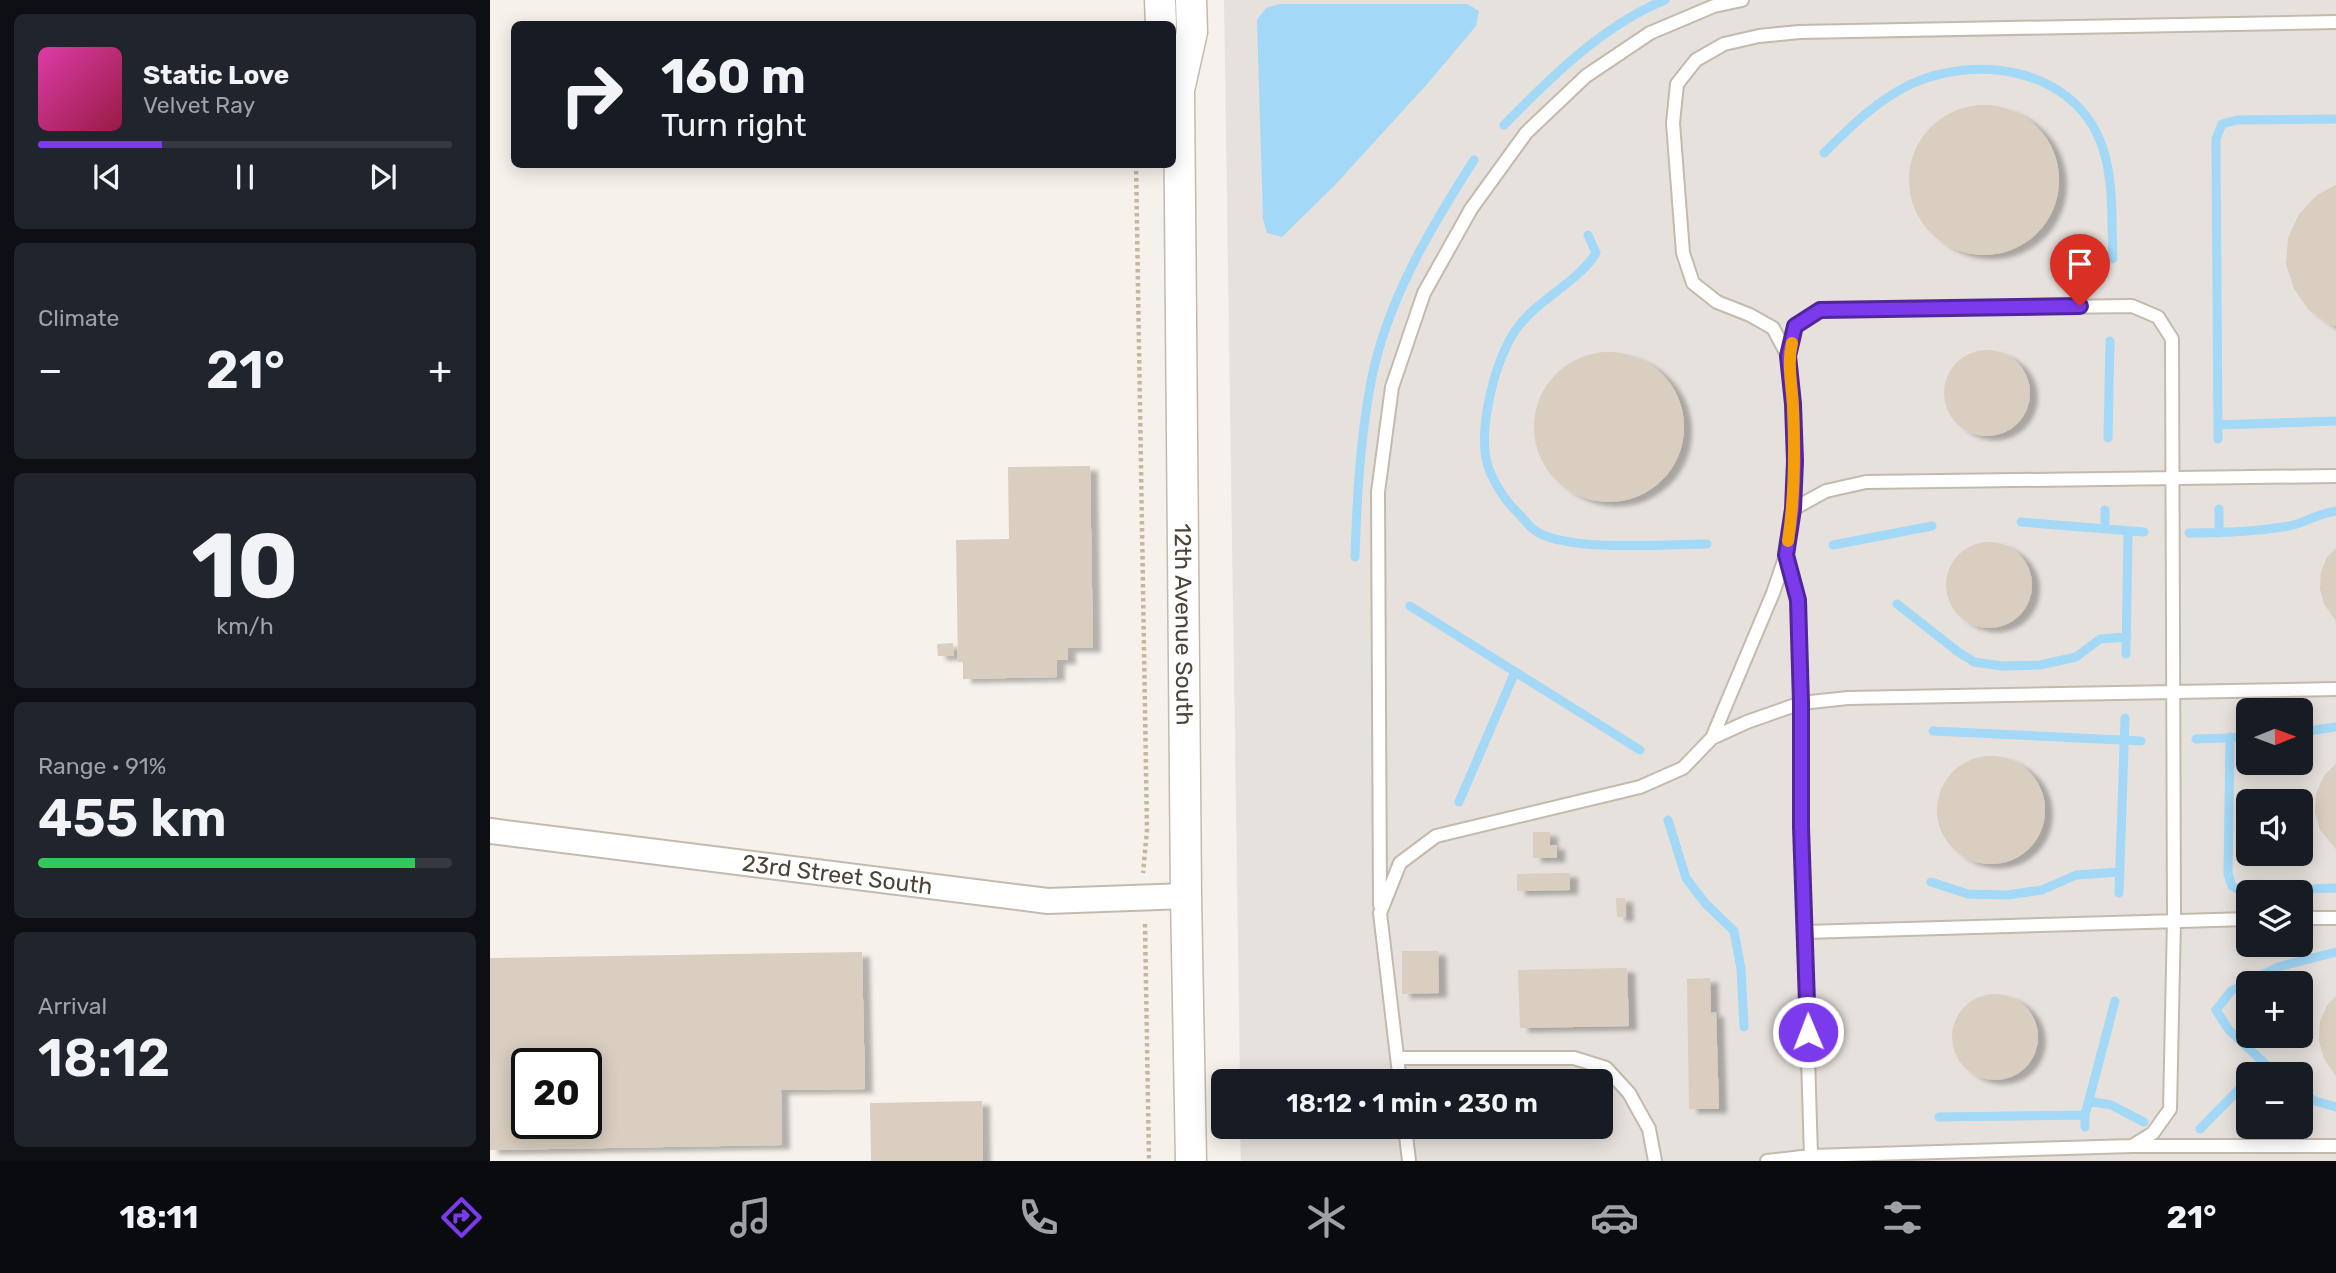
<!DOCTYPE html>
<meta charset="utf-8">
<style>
:root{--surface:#171b24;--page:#20242c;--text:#f1f3f6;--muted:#9ea1a6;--line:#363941;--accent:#7c3aed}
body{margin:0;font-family:Rubik,sans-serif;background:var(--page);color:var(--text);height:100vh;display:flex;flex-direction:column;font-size:26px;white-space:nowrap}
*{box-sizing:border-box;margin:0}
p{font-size:23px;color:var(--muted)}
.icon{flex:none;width:38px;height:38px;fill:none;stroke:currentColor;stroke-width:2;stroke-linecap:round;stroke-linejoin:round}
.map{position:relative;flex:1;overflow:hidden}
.side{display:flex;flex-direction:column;gap:14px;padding:14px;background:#0d0f14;width:490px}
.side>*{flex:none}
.guide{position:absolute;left:21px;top:21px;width:665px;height:147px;border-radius:10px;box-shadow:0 4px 18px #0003;background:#171b24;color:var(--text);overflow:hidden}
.needle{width:46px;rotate:89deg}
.controls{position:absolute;left:1746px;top:698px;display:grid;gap:14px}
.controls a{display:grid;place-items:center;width:77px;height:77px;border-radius:10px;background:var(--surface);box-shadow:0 4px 18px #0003;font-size:35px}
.speed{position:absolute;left:21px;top:1048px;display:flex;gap:14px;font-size:35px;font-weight:700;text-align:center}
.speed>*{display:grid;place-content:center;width:91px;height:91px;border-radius:50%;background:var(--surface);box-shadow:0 4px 18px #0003;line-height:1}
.speed .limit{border:4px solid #111;border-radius:10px;background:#fff;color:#111}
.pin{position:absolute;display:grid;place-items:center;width:60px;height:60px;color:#fff;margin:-72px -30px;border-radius:50% 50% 50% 0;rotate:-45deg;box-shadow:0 0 7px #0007}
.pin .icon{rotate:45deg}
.me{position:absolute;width:77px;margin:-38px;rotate:359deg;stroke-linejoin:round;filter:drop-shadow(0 0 5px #0008)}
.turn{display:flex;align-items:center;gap:24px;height:147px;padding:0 35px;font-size:32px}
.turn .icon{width:91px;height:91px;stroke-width:2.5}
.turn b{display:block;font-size:49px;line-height:60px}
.big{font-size:52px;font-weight:600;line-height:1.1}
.side .widget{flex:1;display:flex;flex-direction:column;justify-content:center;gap:10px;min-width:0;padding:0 24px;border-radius:10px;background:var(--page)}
.side .dial{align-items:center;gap:0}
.dial b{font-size:91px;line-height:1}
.song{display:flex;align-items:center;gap:21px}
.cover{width:84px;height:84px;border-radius:10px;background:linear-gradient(135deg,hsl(320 70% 55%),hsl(340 70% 35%))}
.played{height:7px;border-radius:4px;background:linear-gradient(90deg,var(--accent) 30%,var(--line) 30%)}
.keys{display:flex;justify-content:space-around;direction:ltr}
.heat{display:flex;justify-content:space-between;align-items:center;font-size:38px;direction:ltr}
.charge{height:10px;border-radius:5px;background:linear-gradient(90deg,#34c759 91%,var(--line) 0)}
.trip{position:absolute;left:721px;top:1069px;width:402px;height:70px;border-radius:10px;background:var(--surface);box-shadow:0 4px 18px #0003;font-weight:600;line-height:70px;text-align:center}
.tab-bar{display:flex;height:112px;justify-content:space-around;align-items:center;background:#090b0e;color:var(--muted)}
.tab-bar .icon{width:49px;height:49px}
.tab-bar .selected{color:var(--accent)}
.tab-bar b{font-size:32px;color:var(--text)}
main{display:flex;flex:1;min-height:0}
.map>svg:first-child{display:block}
.industrial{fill:#e6e1dc;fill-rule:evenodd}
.water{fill:#a3d8f7}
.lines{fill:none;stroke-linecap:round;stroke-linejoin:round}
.stream{stroke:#a3d8f7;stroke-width:9}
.building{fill:#d9cebf;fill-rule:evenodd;filter:url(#shadow)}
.service-casing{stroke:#c3baac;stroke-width:16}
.minor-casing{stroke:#c3baac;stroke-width:28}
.tertiary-casing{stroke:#c3baac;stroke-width:33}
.path{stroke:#c6b69c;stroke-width:4.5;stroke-dasharray:3.5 3.5;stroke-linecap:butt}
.service{stroke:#fff;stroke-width:12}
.minor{stroke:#fff;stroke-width:24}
.tertiary{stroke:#fff;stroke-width:30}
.route-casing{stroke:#51269a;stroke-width:18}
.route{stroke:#7c3aed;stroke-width:12}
.slow{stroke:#f59e0b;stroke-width:12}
.labels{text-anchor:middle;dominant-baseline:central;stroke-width:6;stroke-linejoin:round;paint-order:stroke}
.street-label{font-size:23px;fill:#4c4337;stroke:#fff}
</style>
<main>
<section class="side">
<div class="widget">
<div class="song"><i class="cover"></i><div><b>Static Love</b><p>Velvet Ray</p></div></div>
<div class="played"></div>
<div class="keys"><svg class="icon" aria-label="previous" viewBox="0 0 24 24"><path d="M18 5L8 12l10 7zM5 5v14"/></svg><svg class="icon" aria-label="pause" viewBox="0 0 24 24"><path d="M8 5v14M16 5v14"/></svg><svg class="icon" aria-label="next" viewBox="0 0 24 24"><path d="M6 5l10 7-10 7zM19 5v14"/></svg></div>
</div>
<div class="widget"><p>Climate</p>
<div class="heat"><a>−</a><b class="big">21°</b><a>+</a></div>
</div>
<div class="widget dial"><b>10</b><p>km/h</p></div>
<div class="widget"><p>Range · 91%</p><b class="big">455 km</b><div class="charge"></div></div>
<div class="widget"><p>Arrival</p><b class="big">18:12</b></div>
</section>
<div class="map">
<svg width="1846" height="1161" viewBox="0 0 1846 1161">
<defs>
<filter id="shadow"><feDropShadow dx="8" dy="4.5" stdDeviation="2" flood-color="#0004"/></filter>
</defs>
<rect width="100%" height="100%" fill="#f6f2eb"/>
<!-- industrial -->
<path class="industrial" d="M734 0H1846V1161H751L750 1127H1111V1082L750 1081ZM1759 710H1811V763H1759ZM1759 802H1811V854H1759ZM1759 892H1811V945H1759ZM1759 984H1811V1036H1759ZM1759 1074H1811V1127H1759Z"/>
<!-- water -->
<path class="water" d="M790 4H977L989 11 986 26 938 83 845 185 792 237 777 233 773 219 767 20 776 8Z"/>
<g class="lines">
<!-- stream -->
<path class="stream" d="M1014 125C1060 78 1113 25 1175 0
M1334 153C1360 127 1386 101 1421 84 1485 55 1578 67 1609 138 1625 175 1621 220 1623 259
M1098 235 1106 253C1086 285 1044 300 1023 334 1004 366 985 436 1000 472 1007 488 1017 503 1030 515 1035 521 1042 530 1049 533 1085 552 1174 544 1217 544
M1728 425 1846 421
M1618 438 1620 341
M1728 439 1726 139 1732 124 1747 120 1846 119
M1531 522 1654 532
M1615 529V510
M1699 533C1732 533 1766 532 1799 526 1815 523 1829 513 1846 511
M1729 533V509
M1343 545 1442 526
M865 557C867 498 870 439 881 382 896 302 941 227 984 160
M1407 604 1467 651 1484 662 1512 666 1550 665 1586 657 1610 639 1636 637
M920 606 1150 750
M1636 654 1638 532
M1443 731 1651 741
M1811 732 1846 727
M1740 737 1738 874 1742 886 1750 891 1846 888
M1706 739 1759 737
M969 802 1025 672
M1178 820 1196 878 1215 903 1244 931 1251 969 1254 1027
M1441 882 1478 894 1517 895 1552 890 1586 875 1630 872
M1629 893 1635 718
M1763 1074 1774 1063
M1786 1074 1739 1030 1726 1010 1741 991 1788 967 1846 952
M1811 1093 1825 1101 1846 1107
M1599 1101 1621 1105 1654 1122
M1449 1117 1595 1115
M1595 1127V1115L1625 1001
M1710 1129 1759 1079"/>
</g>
<!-- building -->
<path class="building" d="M1419 180a75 75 0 1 1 150 0a75 75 0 1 1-150 0Z
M1846 185V326L1838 324 1819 310 1804 289 1796 264 1798 238 1809 214 1827 195Z
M1454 393a43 43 0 1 1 86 0a43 43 0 1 1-86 0Z
M1044 427a75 75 0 1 1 150 0a75 75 0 1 1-150 0Z
M600 466 603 648H578V660H567V677L473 679V662H468L466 540 519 539 518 467Z
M1456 585a43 43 0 1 1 86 0a43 43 0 1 1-86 0Z
M1846 548V621L1834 604 1830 589 1831 572 1837 557Z
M463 643 464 656H448L447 644Z
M1447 810a54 54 0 1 1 108 0a54 54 0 1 1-108 0Z
M1846 763V849L1830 830 1825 812 1826 793 1834 776Z
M1043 832H1060V845H1067V858H1043Z
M1080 873V890L1027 891V874Z
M1126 898H1135L1136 917H1127Z
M912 951H948L949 993 912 994Z
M372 952 375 1089 291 1090 292 1145 0 1150V958ZM37 1064H96V1124H37Z
M1137 968 1139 1026 1030 1028 1028 970Z
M1220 978 1221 1013 1226 1012 1229 1109H1199L1197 979Z
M1462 1037a43 43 0 1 1 86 0a43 43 0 1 1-86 0Z
M1846 996V1076L1834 1059 1829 1041 1830 1022 1837 1005Z
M492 1101 493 1161H381L380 1103Z"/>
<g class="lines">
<!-- service casing -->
<g class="service-casing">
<path id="service" d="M1303 509 1336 491 1376 482 1846 476
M1296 556 1308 600 1311 703V827L1321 1156
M1222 738 1257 722 1311 703 1358 698 1846 689
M890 905 888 492 902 387 934 293 981 209 1036 133 1096 76 1160 33 1224 6 1252 0
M1811 918H1846
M1315 932 1759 919
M907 1058H1084L1116 1068 1139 1093 1159 1129 1165 1161
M910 1082 890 913 910 863 946 836 1150 787 1193 768 1222 738 1283 593 1296 555 1303 509 1305 461 1303 404 1298 356 1283 328 1260 315 1227 302 1203 283 1193 253 1183 123 1187 84 1206 60 1234 44 1269 36 1309 32 1846 22
M915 1127 919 1161
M1643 1146H1846
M1277 1161 1321 1156 1642 1146 1663 1133 1680 1109 1684 920 1682 339 1668 317 1642 306 1330 310 1305 326 1298 356"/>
</g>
<!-- minor casing -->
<g class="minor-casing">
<g id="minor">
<path id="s1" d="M0 831 558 901 696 896"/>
</g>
</g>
<!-- tertiary casing -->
<g class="tertiary-casing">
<g id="tertiary">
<path d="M670 0 671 24"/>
<path id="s2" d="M701 0 702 32 689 90 696 896 701 1161"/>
</g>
</g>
<!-- path -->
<path class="path" d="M646 164 657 830 653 873
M655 924 659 1161"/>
<!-- service -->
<use href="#service" class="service"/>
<!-- minor -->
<use href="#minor" class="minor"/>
<!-- tertiary -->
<use href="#tertiary" class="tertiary"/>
</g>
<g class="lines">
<!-- route casing -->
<g class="route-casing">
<path id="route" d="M1318 1032 1311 827V703L1308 600 1296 555 1303 509 1305 461 1303 404 1298 356 1305 326 1330 310 1590 306"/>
</g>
<!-- route -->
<use href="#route" class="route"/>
<!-- slow -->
<path class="slow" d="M1298 541C1305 496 1305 452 1303 407 1302 385 1297 364 1302 343"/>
</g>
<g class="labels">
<!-- street labels -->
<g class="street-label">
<text stroke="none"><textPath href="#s2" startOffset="626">12th Avenue South</textPath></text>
<text stroke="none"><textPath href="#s1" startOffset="350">23rd Street South</textPath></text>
</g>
</g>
</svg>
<div class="controls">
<a><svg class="needle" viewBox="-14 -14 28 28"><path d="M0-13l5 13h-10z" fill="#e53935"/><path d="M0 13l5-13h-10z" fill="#9ea1a6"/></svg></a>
<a><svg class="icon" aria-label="sound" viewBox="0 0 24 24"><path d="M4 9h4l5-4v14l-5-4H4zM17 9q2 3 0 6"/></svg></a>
<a><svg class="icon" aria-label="layers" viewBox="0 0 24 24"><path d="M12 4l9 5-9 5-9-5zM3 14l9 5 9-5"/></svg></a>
<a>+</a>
<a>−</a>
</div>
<div class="speed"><div class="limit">20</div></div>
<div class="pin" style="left:1590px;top:306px;background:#d93025"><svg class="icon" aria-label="arrive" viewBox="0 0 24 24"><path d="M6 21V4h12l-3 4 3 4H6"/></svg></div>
<svg class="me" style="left:1318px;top:1032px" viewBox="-20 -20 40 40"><circle r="17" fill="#7c3aed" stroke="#fff" stroke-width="3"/><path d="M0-11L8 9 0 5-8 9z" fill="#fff"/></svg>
<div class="trip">18:12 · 1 min · 230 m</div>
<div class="guide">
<div class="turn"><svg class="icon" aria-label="right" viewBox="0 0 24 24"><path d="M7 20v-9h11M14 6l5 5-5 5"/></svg><div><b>160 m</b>Turn right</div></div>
</div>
</div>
</main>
<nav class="tab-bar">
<b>18:11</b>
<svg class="icon selected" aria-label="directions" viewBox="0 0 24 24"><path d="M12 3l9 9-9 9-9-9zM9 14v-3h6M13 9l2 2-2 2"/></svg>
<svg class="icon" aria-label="music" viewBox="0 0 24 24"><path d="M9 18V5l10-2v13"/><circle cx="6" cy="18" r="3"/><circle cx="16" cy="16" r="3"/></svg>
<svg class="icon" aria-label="phone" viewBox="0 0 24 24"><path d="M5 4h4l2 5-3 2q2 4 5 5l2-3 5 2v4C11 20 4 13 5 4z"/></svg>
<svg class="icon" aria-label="climate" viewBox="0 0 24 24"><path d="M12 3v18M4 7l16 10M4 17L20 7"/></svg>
<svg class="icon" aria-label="car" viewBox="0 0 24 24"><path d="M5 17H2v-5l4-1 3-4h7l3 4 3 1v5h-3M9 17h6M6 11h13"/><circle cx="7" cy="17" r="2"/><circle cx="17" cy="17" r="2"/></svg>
<svg class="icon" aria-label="filters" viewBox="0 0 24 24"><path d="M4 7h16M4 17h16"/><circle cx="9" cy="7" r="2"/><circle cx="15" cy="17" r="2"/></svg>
<b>21°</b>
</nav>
